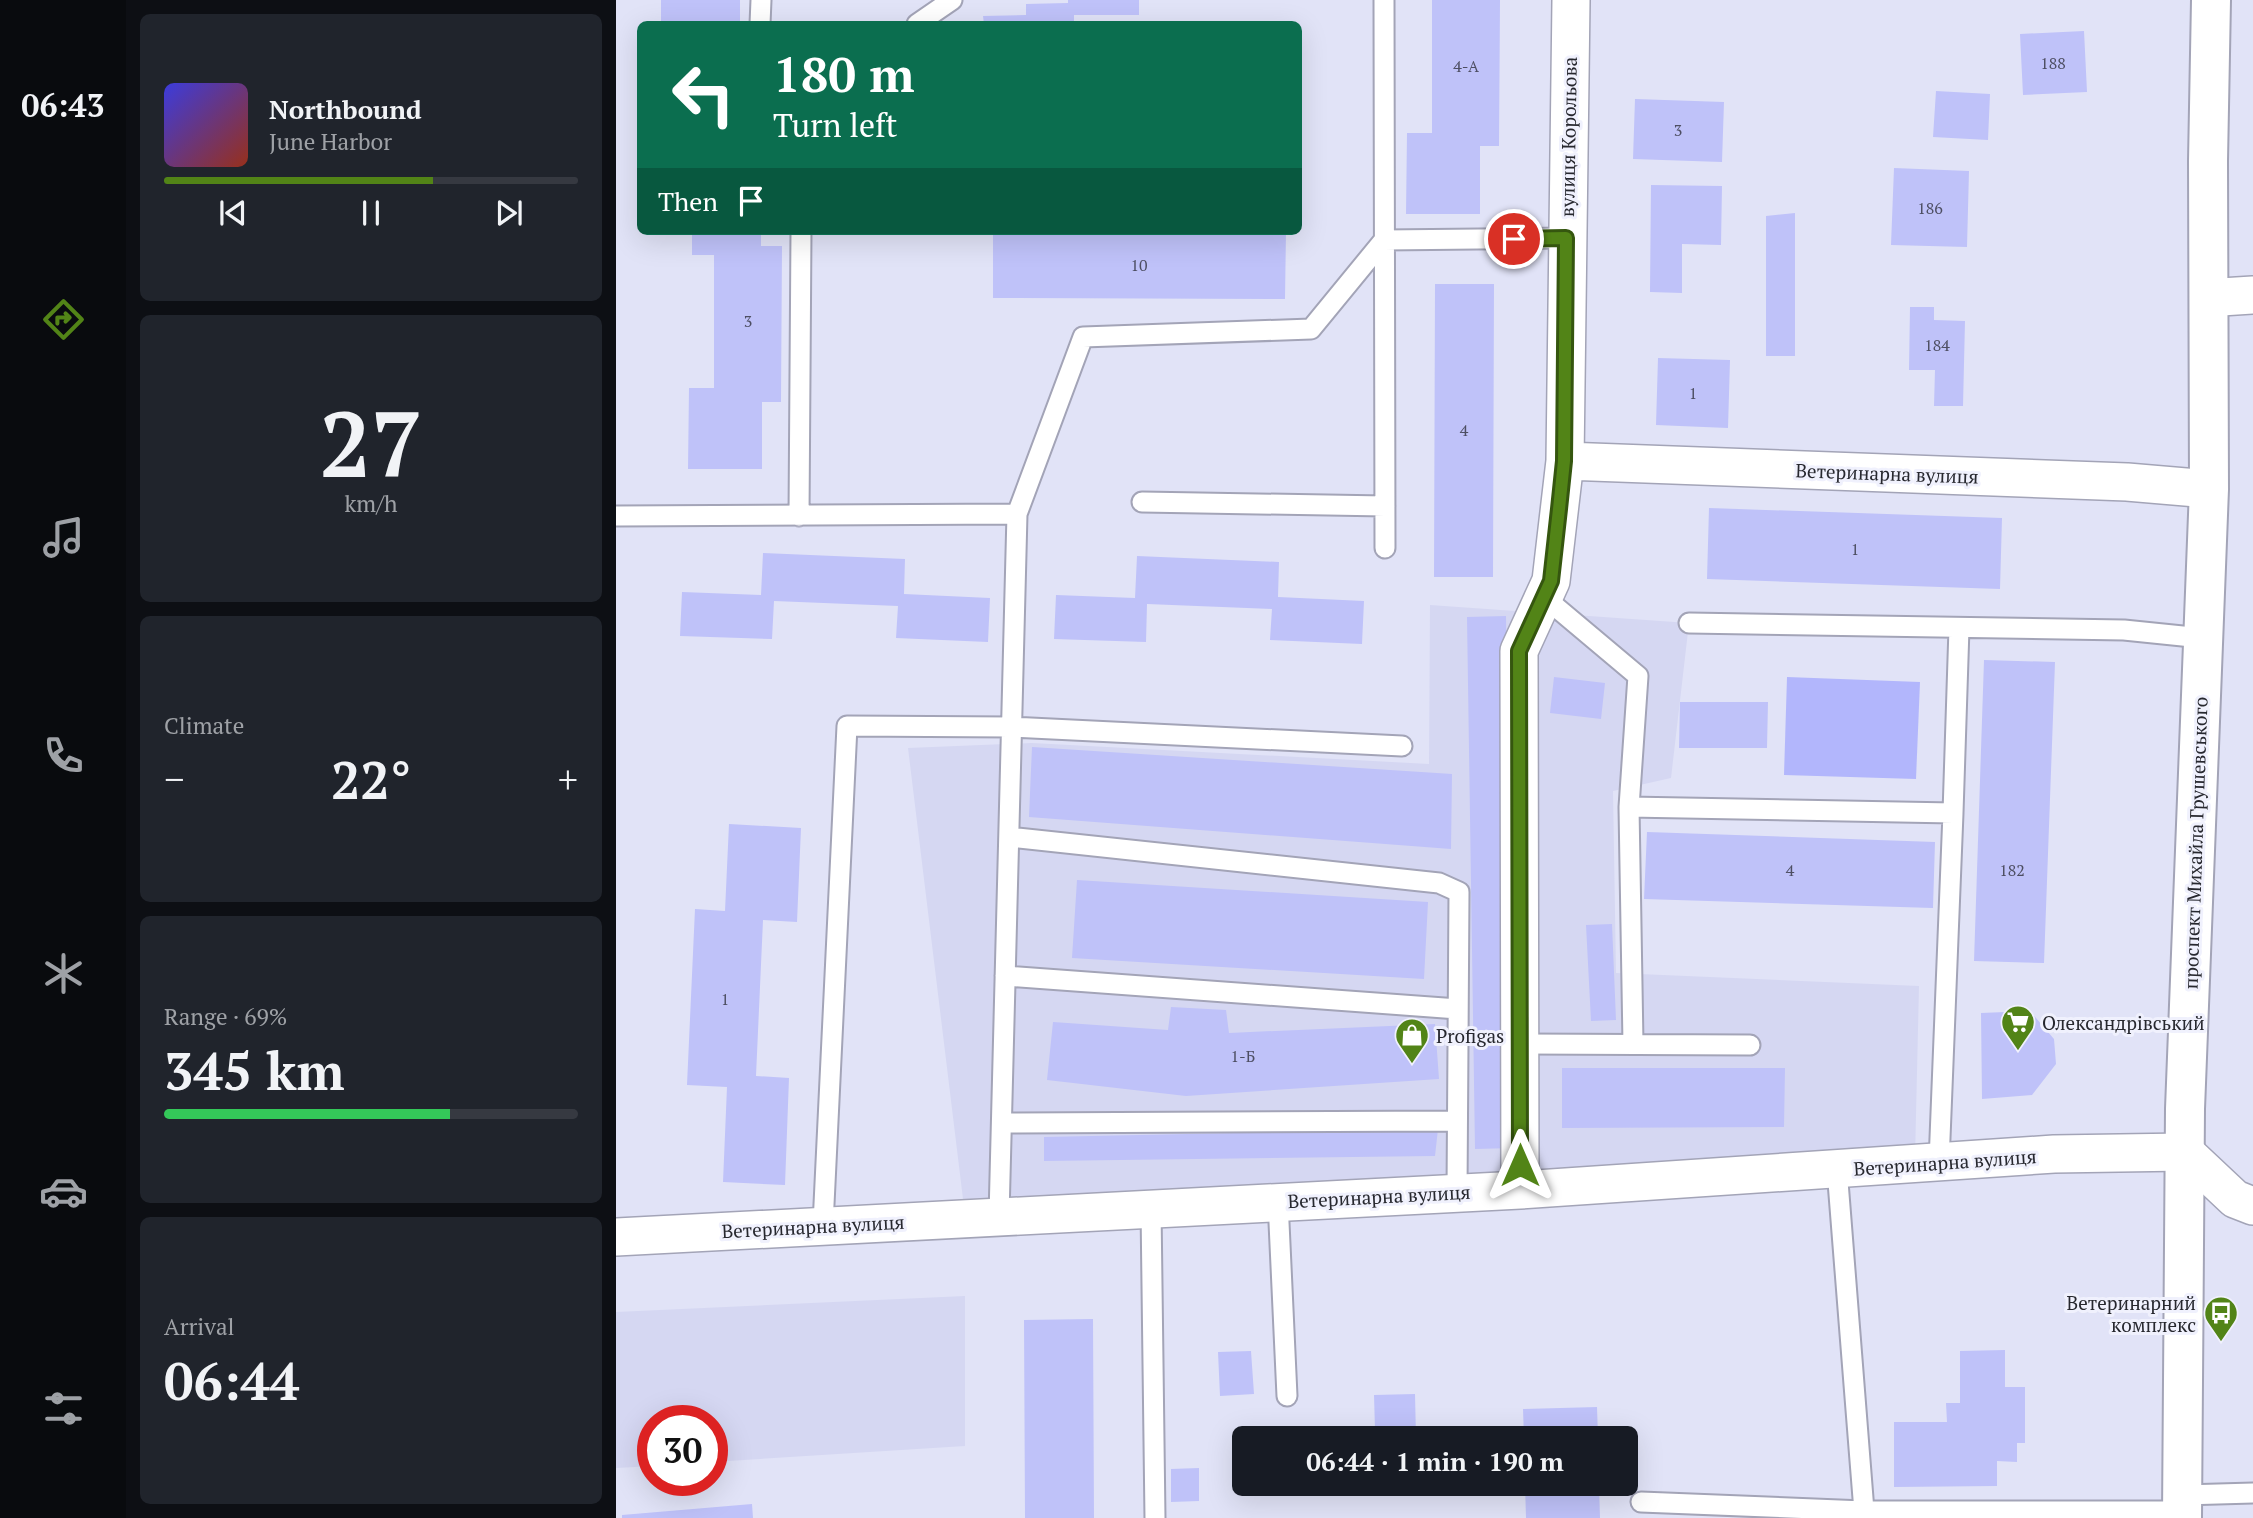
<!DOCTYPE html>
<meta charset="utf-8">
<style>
:root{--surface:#171b24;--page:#20242c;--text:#f1f3f6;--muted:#9ea1a6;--line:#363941;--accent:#528417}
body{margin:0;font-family:"PT Serif",serif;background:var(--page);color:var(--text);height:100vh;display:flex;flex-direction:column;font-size:26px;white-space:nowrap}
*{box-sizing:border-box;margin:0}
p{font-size:23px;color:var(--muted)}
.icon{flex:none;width:38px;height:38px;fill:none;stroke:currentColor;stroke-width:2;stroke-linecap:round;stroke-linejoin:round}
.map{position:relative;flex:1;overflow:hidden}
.sheet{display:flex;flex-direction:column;gap:14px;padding:14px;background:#0d0f14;width:490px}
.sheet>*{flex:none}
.top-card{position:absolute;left:21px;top:21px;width:665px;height:214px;border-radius:10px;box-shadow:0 7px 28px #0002;background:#0b6e4f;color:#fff;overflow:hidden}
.speed{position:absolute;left:21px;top:1405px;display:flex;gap:14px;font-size:35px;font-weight:700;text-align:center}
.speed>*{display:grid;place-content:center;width:91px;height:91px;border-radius:50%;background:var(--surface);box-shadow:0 7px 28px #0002;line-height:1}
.speed .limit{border:10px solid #d22;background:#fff;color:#111}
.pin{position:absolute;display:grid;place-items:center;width:60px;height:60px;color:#fff;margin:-30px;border:4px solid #fff;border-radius:50%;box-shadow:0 2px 7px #0007}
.me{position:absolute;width:77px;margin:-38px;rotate:0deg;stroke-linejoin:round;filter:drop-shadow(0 0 5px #0008)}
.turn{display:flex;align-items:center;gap:24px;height:147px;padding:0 21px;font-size:32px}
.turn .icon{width:91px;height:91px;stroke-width:2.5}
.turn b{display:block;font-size:49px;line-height:60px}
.then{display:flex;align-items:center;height:66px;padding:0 21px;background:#0003;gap:14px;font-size:26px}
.big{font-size:52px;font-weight:700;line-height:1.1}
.sheet .widget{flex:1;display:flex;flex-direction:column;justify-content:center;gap:10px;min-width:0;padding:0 24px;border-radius:10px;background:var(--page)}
.sheet .dial{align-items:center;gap:0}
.dial b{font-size:91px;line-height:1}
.song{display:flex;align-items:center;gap:21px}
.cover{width:84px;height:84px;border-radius:10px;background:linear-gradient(135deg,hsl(240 70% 55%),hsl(10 70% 35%))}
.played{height:7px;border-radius:4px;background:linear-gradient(90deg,var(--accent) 65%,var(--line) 65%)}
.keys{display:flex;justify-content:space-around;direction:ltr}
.heat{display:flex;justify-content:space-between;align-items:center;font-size:38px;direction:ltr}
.charge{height:10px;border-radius:5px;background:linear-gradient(90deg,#34c759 69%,var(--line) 0)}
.trip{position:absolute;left:616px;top:1426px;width:406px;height:70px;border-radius:10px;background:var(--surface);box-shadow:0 7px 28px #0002;font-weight:700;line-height:70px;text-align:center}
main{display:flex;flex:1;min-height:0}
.tab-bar{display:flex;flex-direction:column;width:126px;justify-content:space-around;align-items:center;background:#090b0e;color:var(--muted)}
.tab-bar .icon{width:49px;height:49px}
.tab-bar .active{color:var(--accent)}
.tab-bar b{font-size:32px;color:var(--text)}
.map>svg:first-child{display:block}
.built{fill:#d5d7f2}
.green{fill:#b2b6fc}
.building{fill:#bfc2f9}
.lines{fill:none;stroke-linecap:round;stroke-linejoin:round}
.service-casing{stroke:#a3a4b7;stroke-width:23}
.minor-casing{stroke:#a3a4b7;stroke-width:40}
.tertiary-casing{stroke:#a3a4b7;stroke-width:42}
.service{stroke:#fff;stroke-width:19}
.minor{stroke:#fff;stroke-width:37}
.tertiary{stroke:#fff;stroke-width:38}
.route-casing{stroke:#35560f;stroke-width:18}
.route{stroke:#528417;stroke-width:12}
.labels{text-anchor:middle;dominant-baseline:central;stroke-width:6;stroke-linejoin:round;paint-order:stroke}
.number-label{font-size:16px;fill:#4d4e62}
.street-label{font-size:19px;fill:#27282f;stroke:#f0f1fd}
.poi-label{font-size:19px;fill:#27282f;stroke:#f0f1fd;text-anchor:start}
</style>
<main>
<nav class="tab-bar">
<b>06:43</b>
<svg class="icon active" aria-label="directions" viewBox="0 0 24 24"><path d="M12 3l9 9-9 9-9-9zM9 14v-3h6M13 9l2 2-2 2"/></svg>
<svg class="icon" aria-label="music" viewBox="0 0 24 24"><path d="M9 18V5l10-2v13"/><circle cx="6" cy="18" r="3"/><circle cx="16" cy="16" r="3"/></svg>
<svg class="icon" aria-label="phone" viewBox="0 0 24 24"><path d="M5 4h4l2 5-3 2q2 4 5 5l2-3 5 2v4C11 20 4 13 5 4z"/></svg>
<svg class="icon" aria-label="climate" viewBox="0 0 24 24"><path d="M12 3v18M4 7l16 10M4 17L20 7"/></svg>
<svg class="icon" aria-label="car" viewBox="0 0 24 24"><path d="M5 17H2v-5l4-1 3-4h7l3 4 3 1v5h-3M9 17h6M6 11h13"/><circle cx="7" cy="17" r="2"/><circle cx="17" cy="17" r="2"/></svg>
<svg class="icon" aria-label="filters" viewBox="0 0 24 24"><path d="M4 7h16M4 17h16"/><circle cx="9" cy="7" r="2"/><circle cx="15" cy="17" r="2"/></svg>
</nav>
<section class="sheet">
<div class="widget">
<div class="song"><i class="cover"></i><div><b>Northbound</b><p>June Harbor</p></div></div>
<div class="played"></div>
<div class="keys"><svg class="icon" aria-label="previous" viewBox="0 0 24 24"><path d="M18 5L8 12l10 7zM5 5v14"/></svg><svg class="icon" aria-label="pause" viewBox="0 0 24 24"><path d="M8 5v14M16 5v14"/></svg><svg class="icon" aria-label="next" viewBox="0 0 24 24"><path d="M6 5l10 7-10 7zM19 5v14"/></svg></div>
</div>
<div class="widget dial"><b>27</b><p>km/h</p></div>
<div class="widget"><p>Climate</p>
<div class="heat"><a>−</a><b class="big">22°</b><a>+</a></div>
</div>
<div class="widget"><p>Range · 69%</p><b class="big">345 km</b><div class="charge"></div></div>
<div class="widget"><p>Arrival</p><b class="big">06:44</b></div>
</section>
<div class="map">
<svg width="1637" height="1518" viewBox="0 0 1637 1518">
<rect width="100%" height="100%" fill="#e1e3f7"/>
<!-- built -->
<path class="built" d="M814 605 1073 623 1055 778 997 791 1000 973 1303 986 1299 1158 389 1205 347 1199 292 748 416 743 813 764Z
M349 1296V1446L96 1462V1421H37V1466L0 1468V1312Z"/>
<!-- green -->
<path class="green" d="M1171 677 1304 682 1300 779 1168 775Z"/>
<!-- building -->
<path class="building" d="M45 0H124V24H45Z
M452 0H523V15H458V24H368L367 16 410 15V4L452 3Z
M816 0H884L883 146H864V214H790L791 133H816Z
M1468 31 1471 92 1407 95 1404 34Z
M1320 91 1374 94 1372 140 1317 137Z
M1019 99 1108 102 1106 162 1017 159Z
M1278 168 1353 171 1351 247 1275 245Z
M1035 185 1106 186 1105 245 1066 244V293L1034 292Z
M1179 213V356H1150V216Z
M76 231H145V246H166L165 402H146V469H72L73 388H98V255H76Z
M377 231H670L669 299 377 298Z
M819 284H878L877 577H818Z
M1294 307H1318V320L1349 321 1347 406H1318L1319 370H1293Z
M1042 358 1114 360 1112 428 1040 425Z
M1093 508 1386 518 1384 589 1091 579Z
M147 553 289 559 288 594 374 598 372 642 280 638 282 606 158 601 156 639 64 636 66 592 145 595Z
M521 556 663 562 662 597 748 601 746 644 654 640 656 609 531 604 530 642 438 639 440 595 519 598Z
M890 616 897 1148 859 1149 851 617Z
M1368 660 1439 662 1428 963 1358 961Z
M938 677 989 683 985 719 934 713Z
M1064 702H1152L1151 748H1063Z
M416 747 836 774 835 849 413 817Z
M113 824 185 828 181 922 147 920 140 1076 173 1078 169 1185 107 1182 111 1087 71 1085 79 909 109 911Z
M1031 832 1319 842 1317 908 1028 899Z
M461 880 812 902 808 979 456 958Z
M996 924 1000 1020 975 1021 970 925Z
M555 1007 610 1010 613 1033 819 1024 823 1079 570 1096 431 1080 437 1022 552 1030Z
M1414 1011 1438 1039 1440 1064 1416 1095 1366 1099 1365 1013Z
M946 1068H1169L1168 1127 946 1128Z
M822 1129 819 1156 428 1161V1137Z
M477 1319 478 1518H409L408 1320Z
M1389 1350V1387H1409V1443H1401V1462L1381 1461V1486L1278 1487V1422H1331L1330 1403H1344V1351Z
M635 1351 638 1394 604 1396 602 1352Z
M799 1394 800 1438H667V1431L759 1430 758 1395Z
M981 1407 982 1438H908L907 1409Z
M583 1468V1501L555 1502V1469Z
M668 1484H801V1489L668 1490Z
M909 1484H983L984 1518H910Z
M136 1504 137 1518H6V1515Z"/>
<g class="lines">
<!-- service casing -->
<g class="service-casing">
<path id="service" d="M768 0 769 548
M144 24 145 0
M301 24 336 0
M526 502 769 506
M0 516 401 514
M183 516 185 231
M928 597 1022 676 1013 807
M1073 623 1508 630 1586 638
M393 837 823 883 843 892 841 1193
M389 976 842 1009
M904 1044 1134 1045
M1017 1044 1013 807 1337 813 1343 628
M386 1123 841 1121
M1323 1163 1337 813
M1221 1169 1248 1511
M662 1201 671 1396
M535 1208 539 1518
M383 1216 401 514 467 337 695 329 768 240 951 238
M207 1225 231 726 395 727 786 746
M1567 1495 1637 1493
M1025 1502 1248 1511H1566"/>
</g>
<!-- minor casing -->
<g class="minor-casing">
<path id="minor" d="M1593 293 1605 297 1637 295
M949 461 1511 482 1593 489
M904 1190 903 651 935 581 949 461 955 0
M0 1237 904 1190 1438 1154 1569 1152 1619 1199 1637 1206"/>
</g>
<!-- tertiary casing -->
<g class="tertiary-casing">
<path id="tertiary" d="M1566 1518 1569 1109 1593 489 1592 161 1595 0"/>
</g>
<!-- service -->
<use href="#service" class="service"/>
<!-- minor -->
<use href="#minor" class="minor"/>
<!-- tertiary -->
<use href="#tertiary" class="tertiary"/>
</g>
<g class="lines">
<!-- route casing -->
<g class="route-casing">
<path id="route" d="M898 239 950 238 948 461 943 509 935 581 903 651 904 1165"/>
</g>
<!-- route -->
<use href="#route" class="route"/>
</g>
<!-- icons -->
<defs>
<g id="supermarket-pin" transform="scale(1.75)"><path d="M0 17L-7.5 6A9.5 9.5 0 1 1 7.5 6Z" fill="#528417" stroke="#f0f1fd"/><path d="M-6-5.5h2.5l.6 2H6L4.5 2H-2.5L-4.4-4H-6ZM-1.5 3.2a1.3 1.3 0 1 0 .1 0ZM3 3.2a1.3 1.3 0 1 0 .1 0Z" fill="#fff"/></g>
<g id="shop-pin" transform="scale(1.75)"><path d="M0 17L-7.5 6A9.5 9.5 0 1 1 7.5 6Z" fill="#528417" stroke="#f0f1fd"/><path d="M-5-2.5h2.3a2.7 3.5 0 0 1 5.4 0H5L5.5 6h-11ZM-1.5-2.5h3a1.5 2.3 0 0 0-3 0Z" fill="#fff"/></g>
<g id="bus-pin" transform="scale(1.75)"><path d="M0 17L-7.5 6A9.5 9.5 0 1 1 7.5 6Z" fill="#528417" stroke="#f0f1fd"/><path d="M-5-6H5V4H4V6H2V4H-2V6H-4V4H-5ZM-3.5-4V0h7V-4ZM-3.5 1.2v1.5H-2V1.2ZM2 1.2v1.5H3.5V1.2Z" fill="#fff"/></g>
</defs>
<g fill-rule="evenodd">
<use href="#supermarket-pin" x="1402" y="1022"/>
<use href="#shop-pin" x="796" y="1035"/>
<use href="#bus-pin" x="1605" y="1313"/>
</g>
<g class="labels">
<!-- number labels -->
<g class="number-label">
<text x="1437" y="63">188</text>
<text x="850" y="66">4-А</text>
<text x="1062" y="130">3</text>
<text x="1314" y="208">186</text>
<text x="523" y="265">10</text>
<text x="132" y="321">3</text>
<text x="1321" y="345">184</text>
<text x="1077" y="393">1</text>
<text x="848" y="430">4</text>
<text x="1239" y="549">1</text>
<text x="1174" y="870">4</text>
<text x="1396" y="870">182</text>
<text x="109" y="999">1</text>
<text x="627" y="1056">1-Б</text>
</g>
<!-- street labels -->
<g class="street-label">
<text transform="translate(952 137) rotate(-89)">вулиця Корольова</text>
<text transform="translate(1271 473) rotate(2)">Ветеринарна вулиця</text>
<text transform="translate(1579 843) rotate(-88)">проспект Михайла Грушевського</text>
<text transform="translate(1329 1162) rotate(-4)">Ветеринарна вулиця</text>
<text transform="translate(763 1196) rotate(-3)">Ветеринарна вулиця</text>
<text transform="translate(197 1226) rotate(-3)">Ветеринарна вулиця</text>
</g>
<!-- poi labels -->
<g class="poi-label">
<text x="1426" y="1022">Олександрівський</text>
<text x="820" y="1035">Profigas</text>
<text x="1580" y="1302" text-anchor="end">Ветеринарний<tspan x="1580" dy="22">комплекс</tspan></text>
</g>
</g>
</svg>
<div class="speed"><div class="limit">30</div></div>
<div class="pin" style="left:898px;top:239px;background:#d93025"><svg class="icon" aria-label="arrive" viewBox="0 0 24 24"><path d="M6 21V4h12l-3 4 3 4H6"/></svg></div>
<svg class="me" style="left:904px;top:1165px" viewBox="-20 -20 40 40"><path d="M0-17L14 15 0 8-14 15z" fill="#528417" stroke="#fff" stroke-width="4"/></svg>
<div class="trip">06:44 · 1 min · 190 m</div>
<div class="top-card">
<div class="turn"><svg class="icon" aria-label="left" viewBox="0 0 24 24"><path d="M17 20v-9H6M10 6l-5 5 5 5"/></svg><div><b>180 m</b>Turn left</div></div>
<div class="then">Then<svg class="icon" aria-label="arrive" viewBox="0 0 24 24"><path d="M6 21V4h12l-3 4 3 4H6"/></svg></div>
</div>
</div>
</main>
